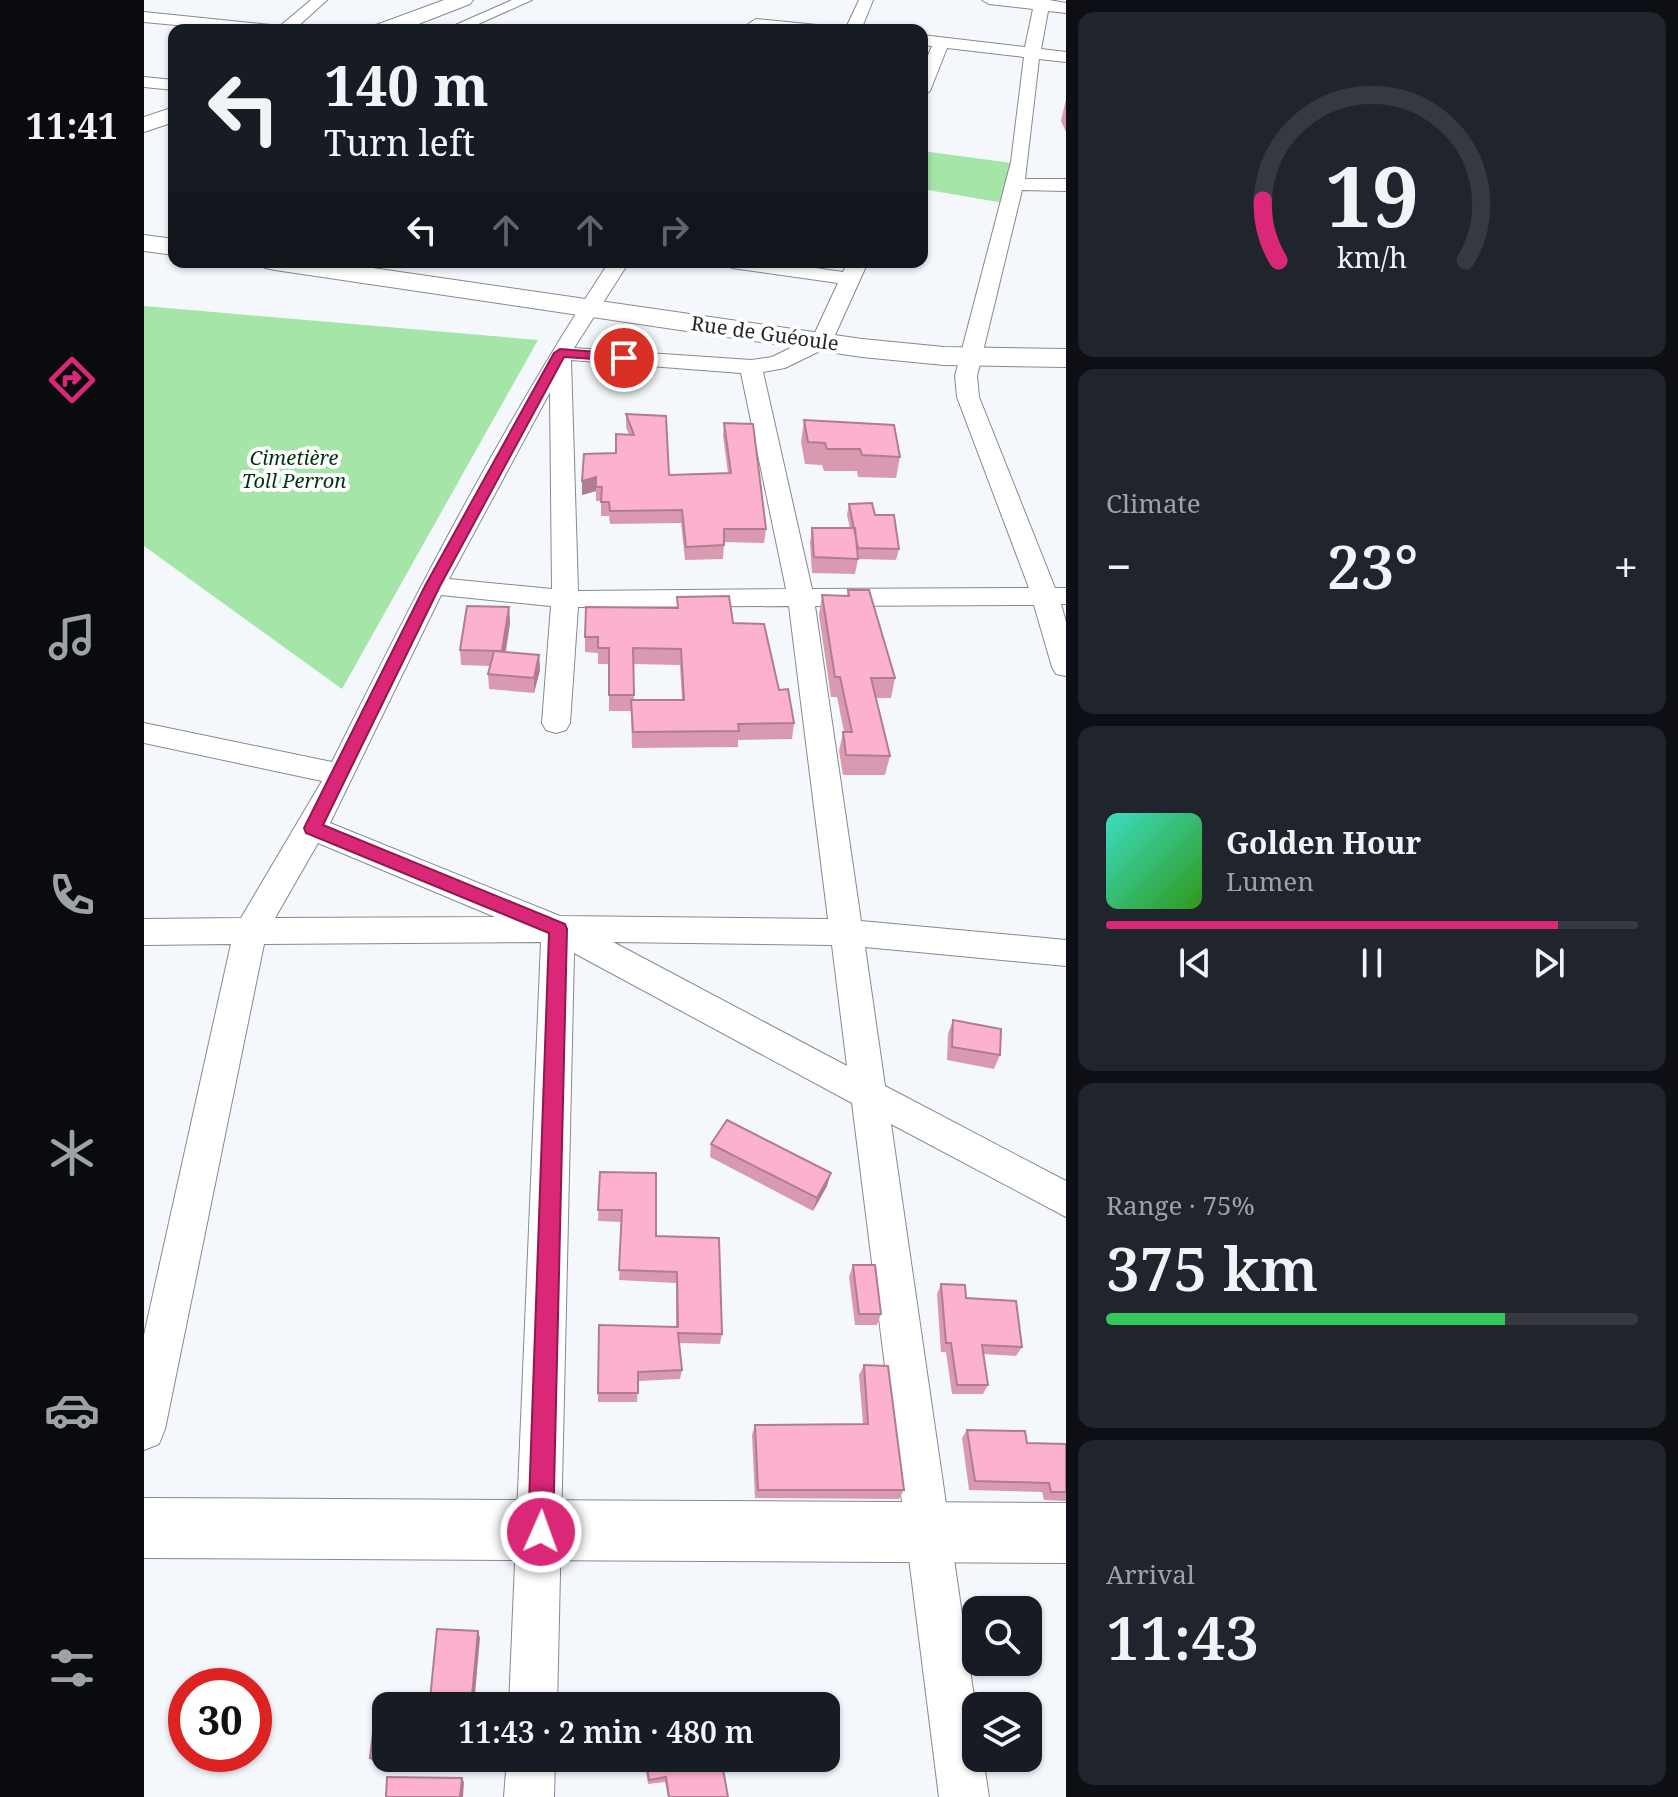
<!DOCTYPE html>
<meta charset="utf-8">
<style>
:root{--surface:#171b24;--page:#20242c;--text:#f1f3f6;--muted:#9ea1a6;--line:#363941;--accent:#db2777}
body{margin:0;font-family:"Noto Serif",serif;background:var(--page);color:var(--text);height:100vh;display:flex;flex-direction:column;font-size:30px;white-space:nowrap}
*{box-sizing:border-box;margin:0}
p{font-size:26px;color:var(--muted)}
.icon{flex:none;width:44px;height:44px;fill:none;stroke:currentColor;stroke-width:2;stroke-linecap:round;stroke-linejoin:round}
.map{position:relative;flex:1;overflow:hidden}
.side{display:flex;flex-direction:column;gap:12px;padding:12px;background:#0d0f14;width:612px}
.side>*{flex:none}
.top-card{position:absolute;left:24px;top:24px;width:760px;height:244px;border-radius:16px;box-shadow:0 2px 6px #0004;background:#171b24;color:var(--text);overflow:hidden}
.tools{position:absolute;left:818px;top:1596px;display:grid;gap:16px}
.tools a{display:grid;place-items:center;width:80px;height:80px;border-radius:16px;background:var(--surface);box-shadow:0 2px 6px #0004;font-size:40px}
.speed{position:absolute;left:24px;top:1668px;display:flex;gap:16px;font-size:40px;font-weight:700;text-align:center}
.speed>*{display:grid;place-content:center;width:104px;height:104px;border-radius:50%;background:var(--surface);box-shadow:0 2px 6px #0004;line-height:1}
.speed .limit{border:12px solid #d22;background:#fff;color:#111}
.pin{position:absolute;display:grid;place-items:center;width:68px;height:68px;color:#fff;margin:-34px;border:4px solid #fff;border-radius:50%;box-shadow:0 2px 8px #0007}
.me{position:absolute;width:88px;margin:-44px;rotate:2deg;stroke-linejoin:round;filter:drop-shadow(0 0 6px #0008)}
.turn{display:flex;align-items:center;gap:28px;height:168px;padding:0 24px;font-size:36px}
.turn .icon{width:104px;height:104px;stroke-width:2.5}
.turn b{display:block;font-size:56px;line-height:68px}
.lanes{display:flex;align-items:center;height:76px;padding:0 24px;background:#0003;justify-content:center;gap:40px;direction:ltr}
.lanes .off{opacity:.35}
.big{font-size:60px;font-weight:600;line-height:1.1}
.side .card{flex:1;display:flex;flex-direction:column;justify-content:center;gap:12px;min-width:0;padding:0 28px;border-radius:16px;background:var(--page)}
.side .dial{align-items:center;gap:0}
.dial svg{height:208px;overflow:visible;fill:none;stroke:var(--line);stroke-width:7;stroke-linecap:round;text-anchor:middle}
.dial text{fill:var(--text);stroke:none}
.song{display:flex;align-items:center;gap:24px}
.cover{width:96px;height:96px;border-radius:12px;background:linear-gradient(135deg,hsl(170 70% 55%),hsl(110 70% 35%))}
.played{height:8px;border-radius:4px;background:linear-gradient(90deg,var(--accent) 85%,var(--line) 85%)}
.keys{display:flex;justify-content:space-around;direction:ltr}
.heat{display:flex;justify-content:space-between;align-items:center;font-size:44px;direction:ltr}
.charge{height:12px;border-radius:6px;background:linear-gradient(90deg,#34c759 75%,var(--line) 0)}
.trip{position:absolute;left:228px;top:1692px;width:468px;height:80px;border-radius:16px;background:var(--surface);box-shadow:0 2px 6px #0004;font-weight:600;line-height:80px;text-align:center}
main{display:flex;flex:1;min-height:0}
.tab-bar{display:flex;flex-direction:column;width:144px;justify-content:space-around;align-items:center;background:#090b0e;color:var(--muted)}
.tab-bar .icon{width:56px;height:56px}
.tab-bar .current{color:var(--accent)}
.tab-bar b{font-size:36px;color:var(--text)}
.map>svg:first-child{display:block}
.green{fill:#a5e5a8}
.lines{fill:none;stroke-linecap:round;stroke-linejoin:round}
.street-casing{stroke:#868a8d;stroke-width:2}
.secondary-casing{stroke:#868a8d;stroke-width:2}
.street{fill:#fff;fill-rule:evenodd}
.secondary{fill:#fff;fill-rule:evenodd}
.wall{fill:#d999b1;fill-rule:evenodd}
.shaded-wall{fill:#b07d90}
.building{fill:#fcb2ce;stroke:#b07d90;stroke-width:2}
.route{fill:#db2777;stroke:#8e194d;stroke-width:2}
.labels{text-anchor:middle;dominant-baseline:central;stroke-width:8;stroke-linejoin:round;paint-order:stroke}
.far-street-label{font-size:20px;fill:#262729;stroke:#fff}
.far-park-label{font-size:20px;font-style:italic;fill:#00340a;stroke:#fff}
</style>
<main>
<nav class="tab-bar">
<b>11:41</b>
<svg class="icon current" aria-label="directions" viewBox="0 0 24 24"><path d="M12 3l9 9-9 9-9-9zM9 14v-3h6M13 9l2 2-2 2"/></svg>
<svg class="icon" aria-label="music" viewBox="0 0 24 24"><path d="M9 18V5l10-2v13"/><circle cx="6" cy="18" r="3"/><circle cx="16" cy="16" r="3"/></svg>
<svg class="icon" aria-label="phone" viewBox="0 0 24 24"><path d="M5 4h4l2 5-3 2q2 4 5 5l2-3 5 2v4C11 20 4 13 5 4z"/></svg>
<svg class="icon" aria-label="climate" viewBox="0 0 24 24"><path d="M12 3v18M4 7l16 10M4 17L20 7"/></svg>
<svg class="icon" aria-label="car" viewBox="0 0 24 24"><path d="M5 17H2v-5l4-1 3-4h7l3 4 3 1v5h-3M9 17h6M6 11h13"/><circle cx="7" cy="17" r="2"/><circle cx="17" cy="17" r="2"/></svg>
<svg class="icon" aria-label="filters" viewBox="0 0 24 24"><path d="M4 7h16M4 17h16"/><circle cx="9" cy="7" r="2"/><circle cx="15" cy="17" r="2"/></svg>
</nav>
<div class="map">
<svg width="922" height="1797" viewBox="0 0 922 1797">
<rect width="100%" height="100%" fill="#f4f8fc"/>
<!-- green -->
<path class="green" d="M778 151 868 163 860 203 778 189Z
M0 306 394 340 198 689 0 546Z"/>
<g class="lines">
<!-- street casing -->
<g class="street-casing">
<path id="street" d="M167 0H183L150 30H85L0 22V12L136 26Z
M368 0H388L321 30H300Z
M715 0H729L717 30H701Z
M838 0H905L922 3V13L904 11 897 49 922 52V62L895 59 881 179H922V191L878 190 833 376 835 397 911 588H922V604H917L922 622V676L912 674 908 667 890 605 671 606 717 921 922 940V966L721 947 741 1086 922 1181V1217L747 1124 832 1711V1758H839L845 1797H795L708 1103 430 953 413 1706H365L397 942 120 944 21 1429 15 1444 0 1450V1335L87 944 0 945V919L97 918 178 781 0 743V723L188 762C273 591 360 422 465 262H485L430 348 607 360 628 357 669 337 694 283 588 268 578 262H630L699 272 704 262H724L686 346 641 368 619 372 668 589 885 588 813 397 811 376 867 162 880 57 803 48 786 91 778 96V70L788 46 778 45V35L881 47 889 9 845 4ZM427 360 597 373 642 589 434 591ZM406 392 408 589 305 579ZM297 595 407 606 398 723 402 730 412 733 422 730 426 723 434 607 645 606 684 919 416 916 186 823ZM174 843 351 917 131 918ZM469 942 688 945 703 1066Z
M612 19 673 25 681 30 607 27 604 24Z
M0 77 30 80V90L0 87Z
M363 1758H411L410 1797H360Z"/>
</g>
<!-- secondary casing -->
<g class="secondary-casing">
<path id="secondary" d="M300 0H329L326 4 259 30H229L232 25Z
M30 107V122L0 132V117Z
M0 235 30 239V255L0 251Z
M117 262H187L718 339 800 347 922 349V367L800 365 718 357 131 270 121 268Z
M0 1498 922 1503V1563L0 1558Z"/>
</g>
<!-- street -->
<use href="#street" class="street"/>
<!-- secondary -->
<use href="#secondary" class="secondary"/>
</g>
<!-- wall -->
<path class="wall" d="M922 99V132L917 121Z
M482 414 525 475 584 473 579 436 580 423 622 529 620 543 580 542 579 559 541 560 537 523 466 524 465 516H457V501H452V491L438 495 472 453 485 435 482 427Z
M660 420 756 457 752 478 714 477 713 471H680L678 465 661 464 657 442Z
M705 504 731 515 755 549 752 560 714 559 711 574 668 573 666 543 668 528H706L703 515Z
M704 590 751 678 747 698H732L746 756 741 775H699L695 751 699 732H700L693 697H687L675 615 678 595 703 596Z
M533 597 589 623 635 690 650 723 648 739 594 740V747L488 748 487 711H465V664H454V653L441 652V637L533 608ZM489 664 536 665 538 700H490Z
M365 607 366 623 362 652 395 655 396 670 390 693 345 689 344 674 346 666 317 665 316 650Z
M809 1020 856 1055 850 1069 803 1060 804 1034Z
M567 1144 683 1186 669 1211 566 1157Z
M456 1172 512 1236 578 1334 576 1344 535 1343 538 1370 536 1379 494 1381 493 1402H454L455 1325 532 1327V1283L475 1280 478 1222 454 1221Z
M709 1265 737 1314 733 1325H711L705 1277Z
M797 1284 822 1298 878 1347 872 1356 839 1354 844 1385 839 1394H808L802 1352H797L793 1294Z
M720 1365 760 1490 755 1499 611 1498 608 1435 611 1425 719 1424 715 1375Z
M823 1430 883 1443 922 1444V1501L900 1500 898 1492 825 1490 818 1438Z
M226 1758H249V1762L228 1761Z
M502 1760 584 1797H524L521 1782 504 1784 501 1765Z"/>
<!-- shaded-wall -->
<path class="shaded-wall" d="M452 477V491L438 495V481Z
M365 607 366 623 359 666 358 651Z
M395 655 396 670 390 693V678Z
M687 1173 683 1186 669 1211 673 1198Z
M334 1631 336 1638 330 1706H327Z
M318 1778 320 1782 319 1797H316Z"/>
<!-- building -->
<path class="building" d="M482 414 522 416 525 475 587 473 580 423 609 424 622 529H580V545L542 547 538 510 466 511 465 502H457L458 487H452V477L438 481 440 454 472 453V434L490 435Z
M660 420 750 425 756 457 718 455 716 449H683L681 443 664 442Z
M728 503 731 515H750L755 549 714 548 705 504Z
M668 528H711L714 559 670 557Z
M704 590H725L751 678H727L746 756 702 755 699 732H708L696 677H691L678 595 705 596Z
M585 596 589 623 620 624 635 690 644 689 650 723 594 724 595 731 489 732 487 700H540L537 649 489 648 490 695H465V648H454V637H441L442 607 534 608 533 597Z
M323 606 365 607 358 651 316 650Z
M350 651 395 655 390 678 344 674Z
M809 1020 857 1029 856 1055 808 1047Z
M583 1120 687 1173 673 1198 567 1144Z
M456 1172 512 1173V1236L575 1238 578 1334 534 1333 538 1370 494 1372V1393H454L455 1325 534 1327 533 1272 475 1270 478 1210H454Z
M709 1265H731L737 1314H715Z
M797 1284 821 1285 822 1298 872 1301 878 1347 838 1345 844 1385H813L807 1343H802Z
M720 1365 744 1366 760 1490H614L611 1425 724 1424Z
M823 1430 881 1431 883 1443 922 1444V1492H907L905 1483 831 1481Z
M293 1629 334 1631 327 1706H280L281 1698 286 1699Z
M229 1733H242V1758H247L246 1759 226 1758Z
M515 1758H577L584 1797H525L522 1777 505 1780 502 1760Z
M243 1777 318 1778 316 1797H242Z"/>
<!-- route -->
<path class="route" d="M416 349 480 354 486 358 480 361 420 357 296 586 179 825 421 924 423 929 409 1532 406 1541 397 1545 388 1541 384 1532 405 933 162 833 160 828 281 586 410 353Z"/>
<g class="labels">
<!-- far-street labels -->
<g class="far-street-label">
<text transform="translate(621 333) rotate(8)">Rue de Guéoule</text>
</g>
<!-- far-park labels -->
<g class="far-park-label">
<text x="150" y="457">Cimetière<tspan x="150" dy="23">Toll Perron</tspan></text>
</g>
</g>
</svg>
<div class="tools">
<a><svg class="icon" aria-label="search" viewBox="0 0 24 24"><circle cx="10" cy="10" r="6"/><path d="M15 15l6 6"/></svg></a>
<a><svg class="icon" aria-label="layers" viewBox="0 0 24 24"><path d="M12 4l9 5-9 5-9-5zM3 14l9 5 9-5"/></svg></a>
</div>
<div class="speed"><div class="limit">30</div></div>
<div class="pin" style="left:480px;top:358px;background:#d93025"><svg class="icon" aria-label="arrive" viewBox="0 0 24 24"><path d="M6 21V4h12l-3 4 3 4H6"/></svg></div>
<svg class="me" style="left:397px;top:1532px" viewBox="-20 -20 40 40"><circle r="17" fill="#db2777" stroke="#fff" stroke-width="3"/><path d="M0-11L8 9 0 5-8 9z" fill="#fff"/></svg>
<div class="trip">11:43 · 2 min · 480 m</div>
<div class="top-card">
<div class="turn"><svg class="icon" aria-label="left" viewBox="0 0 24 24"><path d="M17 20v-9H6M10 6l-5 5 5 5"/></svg><div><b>140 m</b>Turn left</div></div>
<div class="lanes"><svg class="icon" aria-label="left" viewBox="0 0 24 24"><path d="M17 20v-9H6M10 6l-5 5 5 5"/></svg><svg class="icon off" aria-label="ahead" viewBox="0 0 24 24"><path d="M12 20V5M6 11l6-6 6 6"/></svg><svg class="icon off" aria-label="ahead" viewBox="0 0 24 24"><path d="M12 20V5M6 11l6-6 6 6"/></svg><svg class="icon off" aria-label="right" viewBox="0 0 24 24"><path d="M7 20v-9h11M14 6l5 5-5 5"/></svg></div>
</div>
</div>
<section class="side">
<div class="card dial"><svg viewBox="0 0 100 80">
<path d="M14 69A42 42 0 1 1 86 69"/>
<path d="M14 69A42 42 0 0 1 8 46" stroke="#db2777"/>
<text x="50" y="56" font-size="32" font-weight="700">19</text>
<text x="50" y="72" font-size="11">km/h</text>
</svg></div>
<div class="card"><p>Climate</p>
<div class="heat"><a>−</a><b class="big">23°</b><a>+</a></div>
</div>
<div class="card">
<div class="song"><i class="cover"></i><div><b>Golden Hour</b><p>Lumen</p></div></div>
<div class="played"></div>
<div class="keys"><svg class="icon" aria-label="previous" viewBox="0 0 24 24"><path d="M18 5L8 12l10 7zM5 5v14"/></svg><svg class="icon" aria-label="pause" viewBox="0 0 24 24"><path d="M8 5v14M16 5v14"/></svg><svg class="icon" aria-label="next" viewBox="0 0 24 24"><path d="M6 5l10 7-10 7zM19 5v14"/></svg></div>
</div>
<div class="card"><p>Range · 75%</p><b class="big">375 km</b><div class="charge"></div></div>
<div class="card"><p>Arrival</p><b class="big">11:43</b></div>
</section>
</main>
